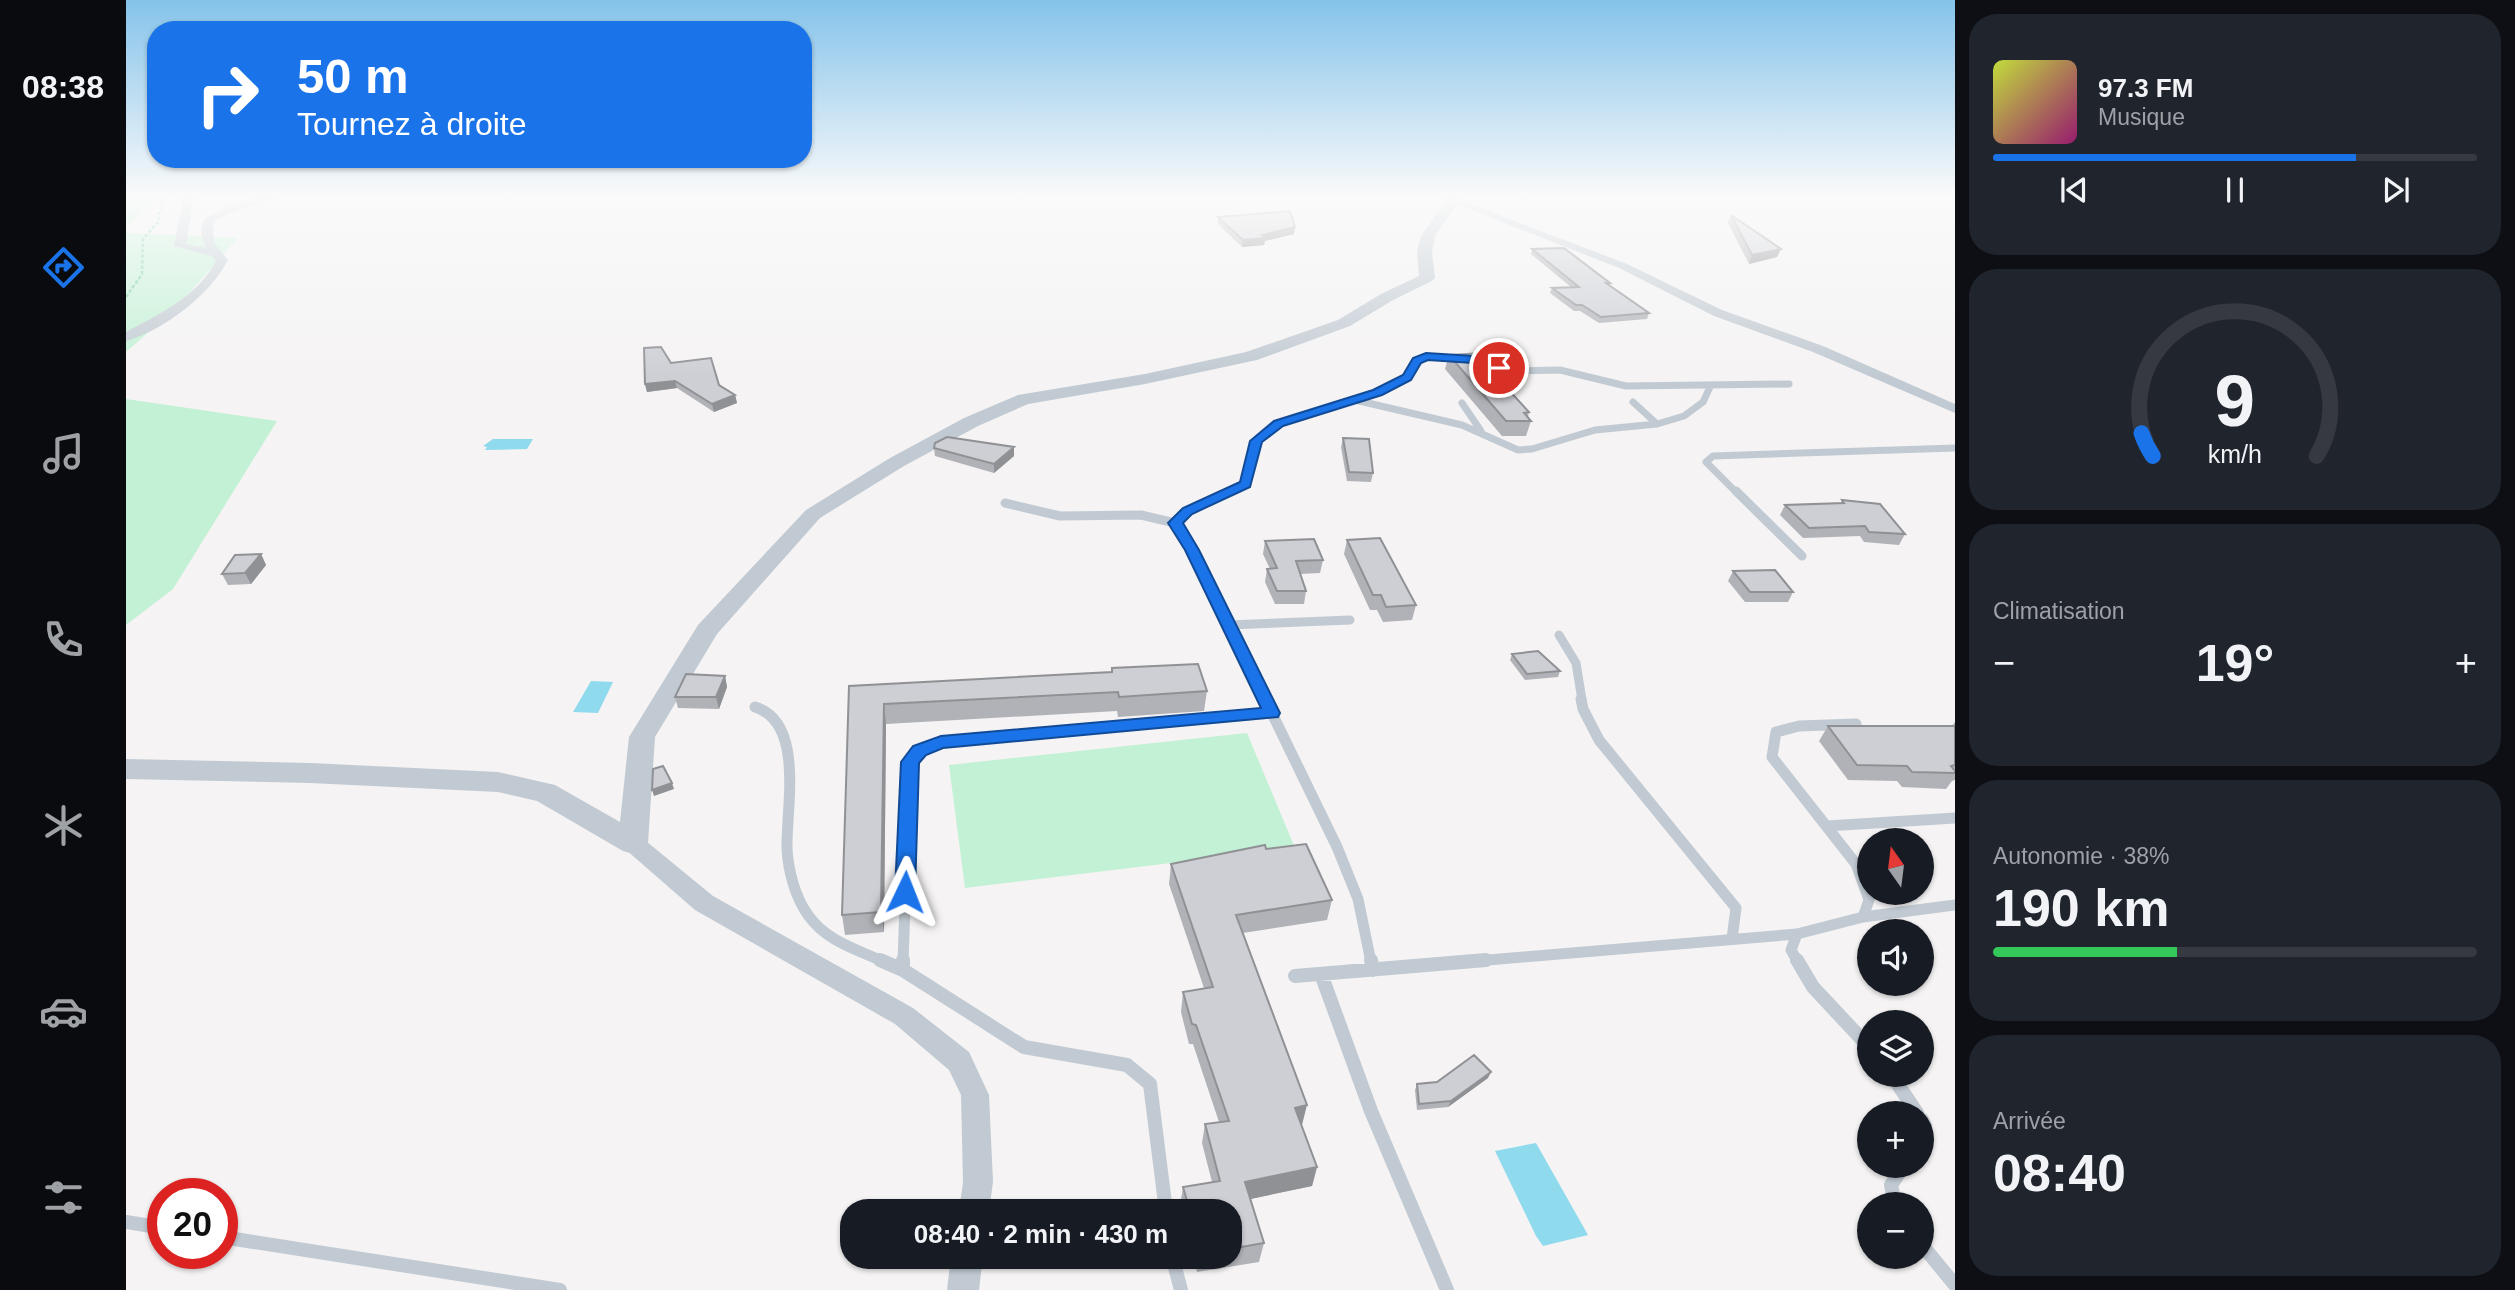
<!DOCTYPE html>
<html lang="fr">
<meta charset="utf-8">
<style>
:root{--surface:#171b24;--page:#20242c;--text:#f1f3f6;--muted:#9ea1a6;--line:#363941;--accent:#1a73e8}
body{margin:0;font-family:Helvetica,sans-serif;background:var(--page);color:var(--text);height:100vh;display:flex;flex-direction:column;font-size:26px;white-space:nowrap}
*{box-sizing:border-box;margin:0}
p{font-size:23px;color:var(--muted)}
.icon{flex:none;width:38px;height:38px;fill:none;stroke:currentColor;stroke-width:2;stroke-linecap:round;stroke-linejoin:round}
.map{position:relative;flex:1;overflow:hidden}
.details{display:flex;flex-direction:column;gap:14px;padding:14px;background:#0d0f14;width:560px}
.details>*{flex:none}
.hud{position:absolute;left:21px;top:21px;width:665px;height:147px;border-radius:28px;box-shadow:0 2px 5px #0004;background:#1a73e8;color:#fff;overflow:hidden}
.needle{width:46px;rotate:346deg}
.buttons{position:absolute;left:1731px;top:828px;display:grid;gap:14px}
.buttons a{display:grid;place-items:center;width:77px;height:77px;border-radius:50%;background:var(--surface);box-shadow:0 2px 5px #0004;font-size:35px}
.speed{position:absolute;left:21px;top:1178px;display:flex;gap:14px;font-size:35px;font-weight:700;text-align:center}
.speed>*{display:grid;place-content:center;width:91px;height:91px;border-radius:50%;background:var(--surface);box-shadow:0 2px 5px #0004;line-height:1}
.speed .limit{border:10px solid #d22;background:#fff;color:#111}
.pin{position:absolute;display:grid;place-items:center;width:60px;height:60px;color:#fff;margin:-30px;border:4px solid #fff;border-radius:50%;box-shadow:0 2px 7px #0007}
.me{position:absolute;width:77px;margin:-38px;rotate:2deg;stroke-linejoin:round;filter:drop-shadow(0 0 5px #0008)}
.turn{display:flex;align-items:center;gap:24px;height:147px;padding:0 35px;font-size:32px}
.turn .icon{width:91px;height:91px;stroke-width:2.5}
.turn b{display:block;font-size:49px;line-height:60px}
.big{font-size:52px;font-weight:700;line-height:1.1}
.details .widget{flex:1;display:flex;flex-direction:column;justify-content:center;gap:10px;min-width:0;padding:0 24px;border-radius:28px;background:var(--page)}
.details .dial{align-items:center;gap:0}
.dial svg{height:182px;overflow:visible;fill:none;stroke:var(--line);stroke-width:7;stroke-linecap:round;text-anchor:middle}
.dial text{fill:var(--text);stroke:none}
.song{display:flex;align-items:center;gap:21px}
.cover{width:84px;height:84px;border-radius:10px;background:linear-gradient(135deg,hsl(70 70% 55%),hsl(320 70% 35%))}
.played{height:7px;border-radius:4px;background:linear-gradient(90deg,var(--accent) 75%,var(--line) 75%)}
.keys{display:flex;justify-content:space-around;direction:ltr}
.heat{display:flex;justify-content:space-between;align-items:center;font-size:38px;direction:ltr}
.charge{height:10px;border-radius:5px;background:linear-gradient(90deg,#34c759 38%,var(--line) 0)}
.trip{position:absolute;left:714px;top:1199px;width:402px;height:70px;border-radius:28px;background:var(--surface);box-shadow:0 2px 5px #0004;font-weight:700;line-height:70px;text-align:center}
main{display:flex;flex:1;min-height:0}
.tab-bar{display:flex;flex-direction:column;width:126px;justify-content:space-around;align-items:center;background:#090b0e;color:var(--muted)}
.tab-bar .icon{width:49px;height:49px}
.tab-bar .selected{color:var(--accent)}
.tab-bar b{font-size:32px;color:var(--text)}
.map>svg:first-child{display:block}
.green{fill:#c3f1d5}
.water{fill:#90daee}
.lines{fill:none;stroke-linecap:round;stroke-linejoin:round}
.path{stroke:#7ad0a6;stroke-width:2.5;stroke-dasharray:3.5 2;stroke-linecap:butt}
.service-far3{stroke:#c1cad2;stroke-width:7}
.service-far2{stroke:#c1cad2;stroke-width:9}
.service-far1{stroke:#c1cad2;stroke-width:11}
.service{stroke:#c1cad2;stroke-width:14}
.minor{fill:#c1cad2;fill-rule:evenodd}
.tertiary{fill:#c1cad2;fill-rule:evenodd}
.wall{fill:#b0b2b7}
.shaded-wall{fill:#909195}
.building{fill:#cdcfd5;stroke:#909195;stroke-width:2}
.route{fill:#1a73e8;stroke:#114b97;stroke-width:2}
</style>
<main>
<nav class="tab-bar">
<b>08:38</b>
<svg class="icon selected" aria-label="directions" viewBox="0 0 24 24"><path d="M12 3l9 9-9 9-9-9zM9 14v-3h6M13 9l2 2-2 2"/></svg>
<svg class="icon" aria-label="music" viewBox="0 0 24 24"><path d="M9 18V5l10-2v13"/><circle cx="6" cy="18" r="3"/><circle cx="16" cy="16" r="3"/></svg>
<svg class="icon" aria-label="phone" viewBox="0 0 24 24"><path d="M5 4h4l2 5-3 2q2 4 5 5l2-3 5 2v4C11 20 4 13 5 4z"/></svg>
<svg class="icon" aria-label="climate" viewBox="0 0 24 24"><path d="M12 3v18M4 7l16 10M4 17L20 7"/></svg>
<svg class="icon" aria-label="car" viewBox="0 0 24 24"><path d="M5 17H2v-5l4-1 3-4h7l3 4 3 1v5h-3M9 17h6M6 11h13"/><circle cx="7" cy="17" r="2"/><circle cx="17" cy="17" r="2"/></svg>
<svg class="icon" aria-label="filters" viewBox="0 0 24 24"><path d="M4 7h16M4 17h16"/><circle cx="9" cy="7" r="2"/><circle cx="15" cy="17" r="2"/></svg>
</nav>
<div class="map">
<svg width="1829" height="1290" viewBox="0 0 1829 1290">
<rect width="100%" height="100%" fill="#f5f3f3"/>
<!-- green -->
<path class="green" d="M0 196H33L0 227Z
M0 233 112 238 50 308 0 352Z
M0 399 151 421 47 589 0 625Z
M1121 733 1169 848 839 888 823 765Z"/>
<!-- water -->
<path class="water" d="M367 439H407L401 449 359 450 361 447 357 446Z
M465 681 487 682 472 713 447 712Z
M1410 1143 1462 1235 1417 1246 1410 1236 1369 1151Z"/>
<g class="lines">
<!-- path -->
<path class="path" d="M0 297 16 274 17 239 33 221 32 215 41 196"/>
<!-- service-far3 -->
<path class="service-far3" d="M1353 361 1392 371 1434 370 1500 386 1663 384
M1229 400 1336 425 1392 450 1406 449 1469 430 1531 424 1558 416 1577 402 1585 385
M1507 402 1531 424
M1336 403 1355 431
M1101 493 1120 484 1130 441 1152 423 1251 393 1281 377 1291 361 1300 357 1335 358
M1611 493 1580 462 1587 456 1829 448"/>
<!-- service-far2 -->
<path class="service-far2" d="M1105 491 1062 511 1049 523 1066 550 1139 700
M1610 491 1676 556
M879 503 934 516 1015 515 1049 523
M1103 625 1224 620
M1433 635 1450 663 1456 700"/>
<!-- service-far1 -->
<path class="service-far1" d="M1139 699 1211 847 1232 899 1245 962
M1455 699 1457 709 1473 740 1610 908 1606 939
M629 707C679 722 660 809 661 848 662 870 669 897 682 915 700 941 730 949 758 962
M1701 826 1829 818
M1737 917 1829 905
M777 962 784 762 793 750 815 742 1145 713
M1339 962 1671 934
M1672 962 1665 950 1671 934 1737 917 1743 900 1730 864 1646 757 1650 732 1673 726 1730 724"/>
<!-- service -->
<path class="service" d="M754 960 777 970 898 1047 1001 1065 1024 1084 1040 1211
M1245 960 1247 970
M1671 960 1687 987 1743 1047
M777 970V960
M1195 974 1245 1111 1321 1290
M1169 976 1360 960
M1765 1074 1791 1113
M1796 1120 1799 1126 1796 1143
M1769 1204 1765 1185 1778 1166
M0 1222 37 1228
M96 1237 434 1290
M1796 1245 1829 1285
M1046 1256 1055 1290"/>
<!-- minor -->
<path class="minor" d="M58 196H68L60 244 80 248 75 233 78 219C100 206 128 196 153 196L99 215 87 222 88 243 102 260C84 295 38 330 0 341V332C35 313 71 297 90 261L86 256 48 246Z
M1310 196H1324L1501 264 1596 310 1697 346 1829 404V413L1687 352 1588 316 1493 268Z
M507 834 515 837 587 896 787 1008 843 1052 863 1095 867 1182 863 1211H833L837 1182 835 1095 823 1070 769 1024 569 910 499 849 495 843 499 837Z
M825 1256H857L853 1290H821Z"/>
<!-- tertiary -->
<path class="tertiary" d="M1323 196H1336L1309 236 1306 252 1309 278 1306 281 1267 300 1224 326 1131 360 1019 384 902 404 852 426 778 466 694 518 591 634 529 737 522 843 517 851 507 854 497 851 411 801 372 792 184 783 0 779V759L184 763 372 772 429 785 494 822 503 737 572 625 680 510 764 458 838 418 892 395 1019 374 1120 352 1212 320 1255 294 1293 276 1291 252 1295 236Z"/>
</g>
<!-- wall -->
<path class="wall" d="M1605 215 1651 257 1623 264 1602 223Z
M1092 217 1168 234 1139 241 1138 245 1116 247 1092 224Z
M1406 249 1484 283 1483 285 1523 313 1521 319 1473 323 1454 311H1448L1424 293 1426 288 1445 287 1405 254Z
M1323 355 1382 385 1381 388 1403 412 1402 417 1405 421 1400 436H1376L1319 369Z
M545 363 593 385 609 395 611 403 588 412 551 388 521 392 519 384Z
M1217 438 1247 473 1245 482 1221 481 1215 447Z
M888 447V456L868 473 809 456 808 448Z
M1716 500 1779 534 1773 545 1738 542 1734 536 1677 538 1654 515 1659 505 1715 503Z
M1221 540 1290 605 1286 620 1257 622 1251 610H1244L1218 554Z
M1139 541 1197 560 1194 573 1174 574 1180 591 1178 604H1149L1139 582 1141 569H1144L1137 554Z
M135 554 140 565 125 584 102 585 96 574Z
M1607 571 1667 592 1662 602H1619L1602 581Z
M1386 654 1434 671 1432 677 1399 680 1384 660Z
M599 676 601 687 593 709 552 708 549 697Z
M723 686 1081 691 1078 711 992 717 991 711 760 724 758 932 719 935 716 915Z
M1829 722V780L1826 781 1820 789 1776 787 1771 781 1722 780 1693 741 1702 726H1826Z
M1140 849 1206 900 1201 920 1117 933 1176 1125H1175L1191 1167 1186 1186 1124 1199 1138 1243 1133 1262 1071 1272 1067 1256H1104V1211H1056L1054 1206 1057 1187 1086 1182 1076 1143 1079 1124 1093 1122 1067 1044H1063L1055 1012 1057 992 1078 988 1043 884 1045 864Z
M1362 1078 1322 1107 1291 1110 1289 1090 1291 1084Z"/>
<!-- shaded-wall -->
<path class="shaded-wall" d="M1169 227 1168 234 1139 241 1138 245 1116 247 1117 240Z
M1655 249 1651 257 1623 264 1626 255Z
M549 381 551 388 521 392 519 384Z
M609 395 611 403 588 412 586 404Z
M888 447V456L868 473V464Z
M135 554 140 565 125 584 119 573Z
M599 676 601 687 593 709 590 697Z
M758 704 760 724 758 932 755 912Z
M546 783 548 789 528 796 526 790Z
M1365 1072 1362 1078 1322 1107 1325 1101Z
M1181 1105 1176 1125 1164 1128 1169 1108Z
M1191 1167 1186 1186 1115 1201 1119 1182Z"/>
<!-- building -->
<path class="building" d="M1164 211 1169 227 1136 235 1139 238 1117 240 1092 217Z
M1605 215 1655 249 1626 255Z
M1438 248 1484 283H1480L1523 313 1475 317 1456 305H1450L1426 288 1453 287 1406 249Z
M535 347 545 363 585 358 593 385 609 395 586 404 549 381 519 384 518 348Z
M1355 353 1382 385H1378L1403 412 1398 413 1405 421H1380L1323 355Z
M821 437 888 447 868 464 808 448 809 443Z
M1217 438 1243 439 1247 473 1223 472Z
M1716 500 1754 504 1779 534 1743 532 1739 526 1683 528 1659 505 1718 503Z
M1254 538 1290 605 1260 607 1255 595H1247L1221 540Z
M1188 539 1197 560 1170 561 1180 591H1151L1141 569 1151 568 1139 541Z
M135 554 119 573 96 574 109 555Z
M1649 570 1667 592H1624L1607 571Z
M1412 651 1434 671 1401 674 1386 654Z
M1072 664 1081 691 993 697 992 692 758 704 755 912 716 915 723 686 986 672V668Z
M560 674 599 676 590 697H549Z
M1702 726H1829V765L1825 766 1829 771V773L1786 772 1781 766 1731 765Z
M537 766 546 783 526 790 527 769Z
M1180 844 1206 900 1110 915 1181 1105 1169 1108 1191 1167 1119 1182 1138 1243 1104 1249V1211H1064L1057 1187 1094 1181 1079 1124 1103 1121 1070 1025 1066 1024 1057 992 1087 987 1045 864 1139 845 1140 849Z
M1348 1055 1365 1072 1325 1101 1293 1104 1291 1084 1311 1082Z"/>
<!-- sky -->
<linearGradient id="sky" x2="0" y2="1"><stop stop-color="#85c3ea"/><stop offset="0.52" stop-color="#fafafa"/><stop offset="1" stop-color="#fafafa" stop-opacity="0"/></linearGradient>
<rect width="1829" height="377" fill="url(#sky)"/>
<!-- route -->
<path class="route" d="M1300 353 1348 356 1379 368 1373 371 1347 363 1302 360 1295 363 1285 380 1256 395 1157 426 1136 442 1124 487 1066 514 1057 523 1073 550 1154 713 1152 717 817 748 800 755 793 763 789 892 787 898 779 900 772 898 769 892 775 762 787 746 815 736 1135 708 1059 550 1042 523 1057 508 1114 482 1124 441 1148 421 1247 390 1277 375 1287 358Z"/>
</svg>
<div class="buttons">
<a><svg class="needle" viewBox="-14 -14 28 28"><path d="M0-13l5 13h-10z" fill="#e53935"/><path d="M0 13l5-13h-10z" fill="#9ea1a6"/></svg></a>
<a><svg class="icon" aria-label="sound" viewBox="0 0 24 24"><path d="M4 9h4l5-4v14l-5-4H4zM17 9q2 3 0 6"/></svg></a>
<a><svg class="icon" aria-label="layers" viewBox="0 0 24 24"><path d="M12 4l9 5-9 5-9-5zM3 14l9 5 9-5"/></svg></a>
<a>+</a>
<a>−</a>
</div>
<div class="speed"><div class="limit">20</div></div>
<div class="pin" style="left:1373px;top:368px;background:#d93025"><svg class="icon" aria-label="arrive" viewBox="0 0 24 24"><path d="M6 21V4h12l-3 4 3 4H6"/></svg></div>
<svg class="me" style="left:779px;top:892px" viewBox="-20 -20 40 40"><path d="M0-17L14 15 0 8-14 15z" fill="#1a73e8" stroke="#fff" stroke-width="4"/></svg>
<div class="trip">08:40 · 2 min · 430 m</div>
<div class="hud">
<div class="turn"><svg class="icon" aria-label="right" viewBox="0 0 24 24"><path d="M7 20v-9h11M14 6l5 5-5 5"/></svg><div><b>50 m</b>Tournez à droite</div></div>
</div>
</div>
<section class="details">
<div class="widget">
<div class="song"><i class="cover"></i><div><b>97.3 FM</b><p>Musique</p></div></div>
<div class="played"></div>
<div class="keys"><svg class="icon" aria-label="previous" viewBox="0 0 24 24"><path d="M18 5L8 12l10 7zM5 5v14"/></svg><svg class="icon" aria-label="pause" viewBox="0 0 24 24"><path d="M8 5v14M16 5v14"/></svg><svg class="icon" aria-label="next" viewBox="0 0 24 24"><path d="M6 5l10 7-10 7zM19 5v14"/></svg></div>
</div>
<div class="widget dial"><svg viewBox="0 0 100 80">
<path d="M14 69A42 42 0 1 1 86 69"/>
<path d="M14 69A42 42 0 0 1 9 59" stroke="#1a73e8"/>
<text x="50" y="56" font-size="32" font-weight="700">9</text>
<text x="50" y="72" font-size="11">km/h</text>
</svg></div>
<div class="widget"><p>Climatisation</p>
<div class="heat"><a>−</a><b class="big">19°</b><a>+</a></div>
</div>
<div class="widget"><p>Autonomie · 38%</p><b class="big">190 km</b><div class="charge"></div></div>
<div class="widget"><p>Arrivée</p><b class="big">08:40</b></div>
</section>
</main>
